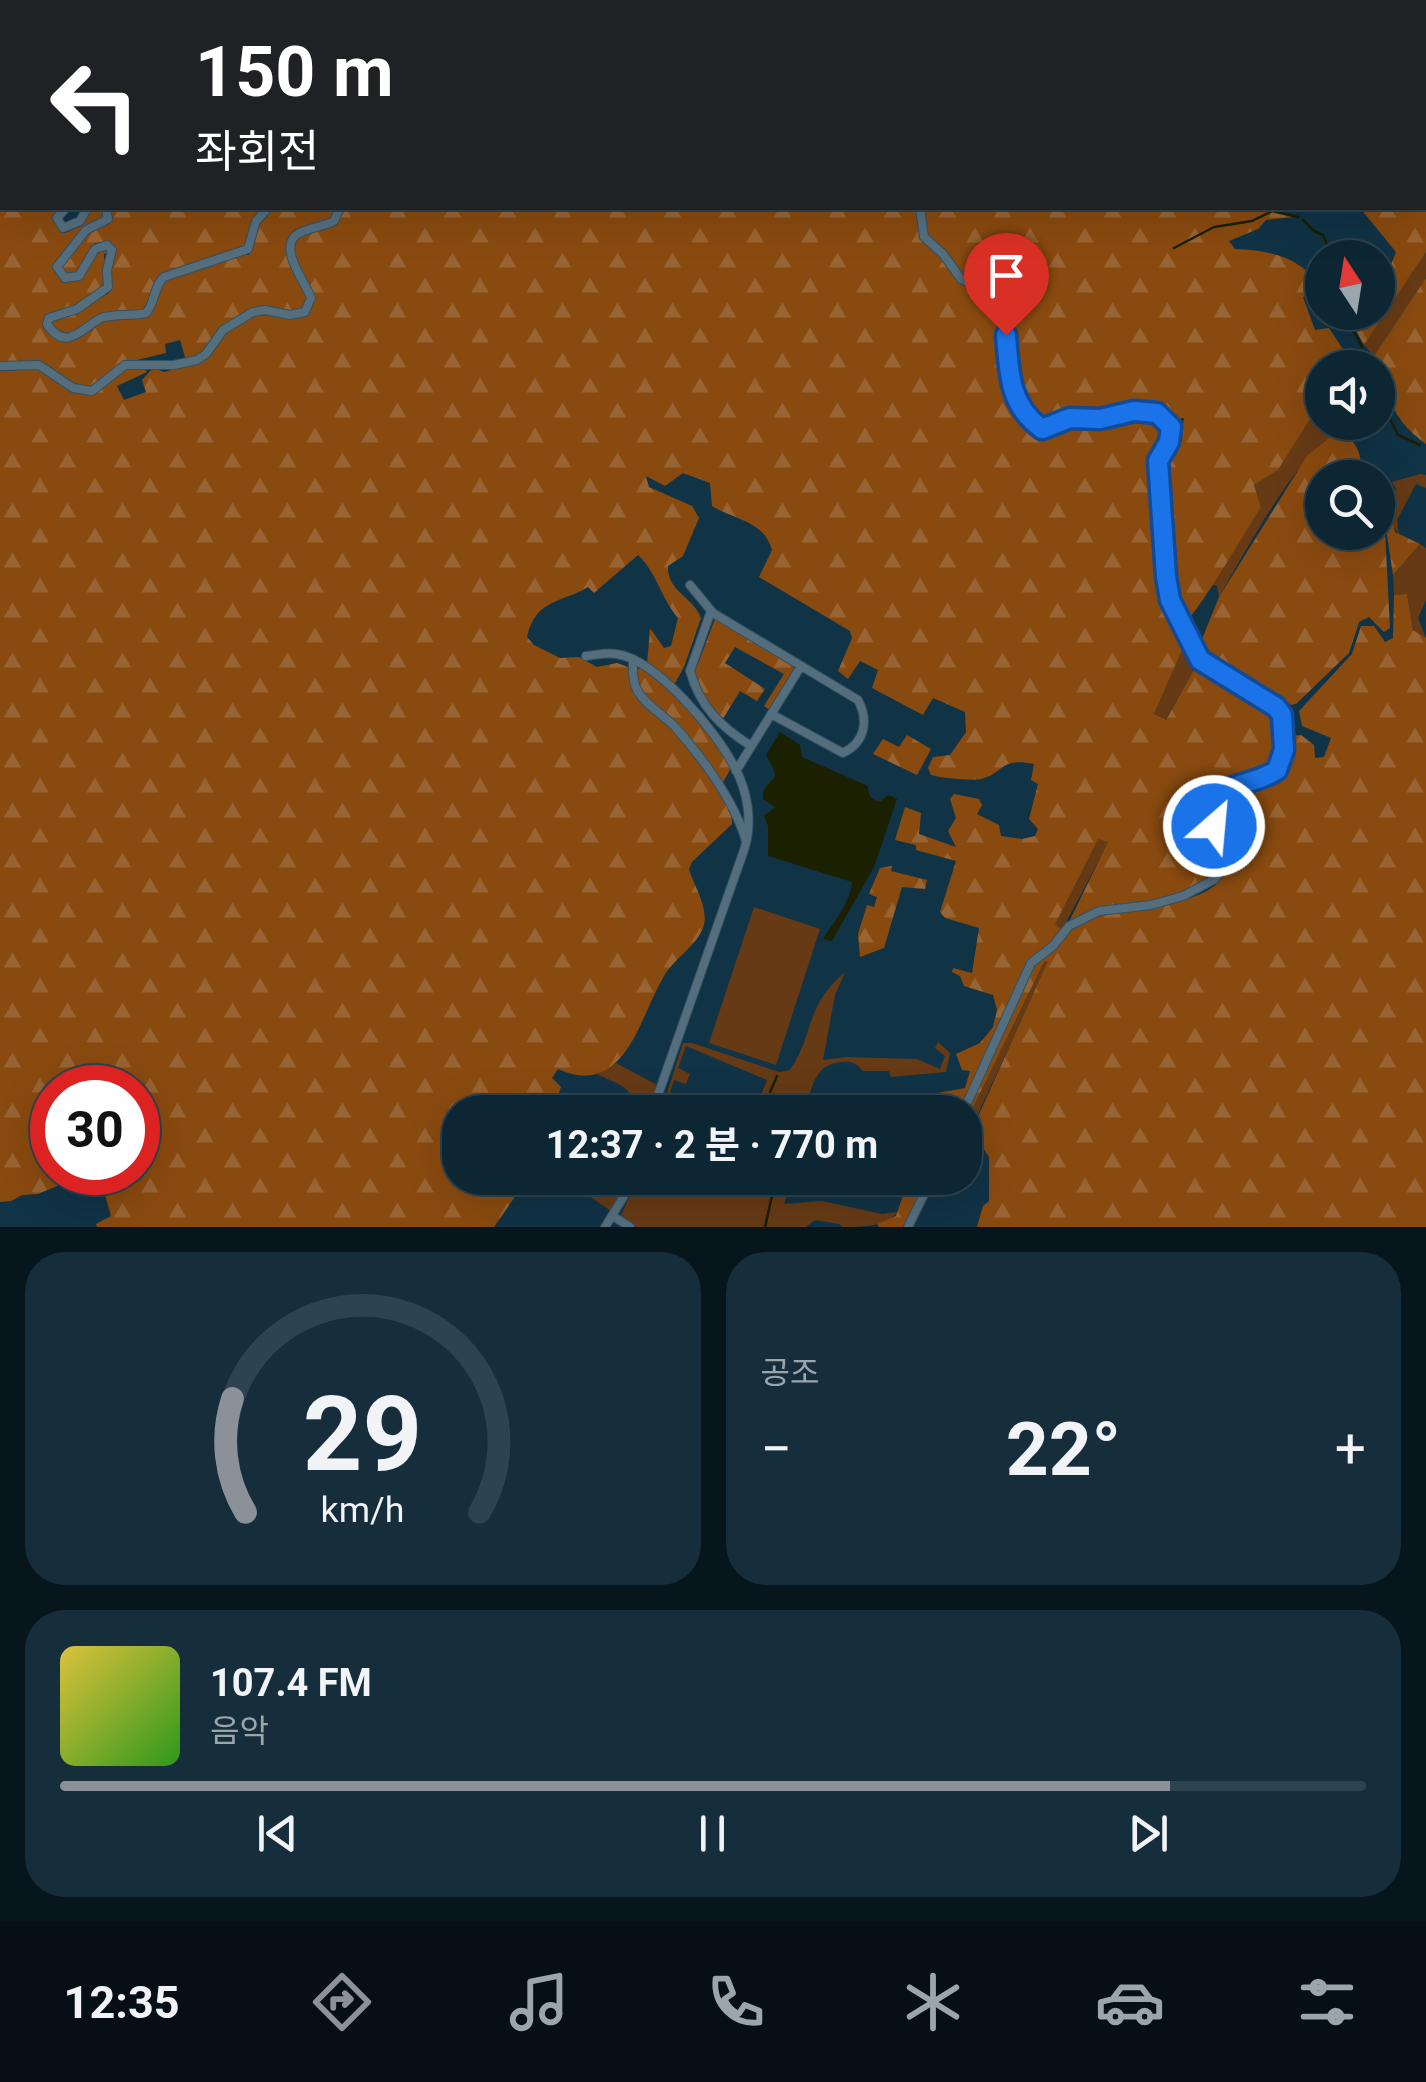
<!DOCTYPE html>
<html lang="ko">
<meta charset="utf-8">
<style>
:root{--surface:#0d2634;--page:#162e3c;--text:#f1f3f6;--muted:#9aa5ac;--line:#2d434f;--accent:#8c9099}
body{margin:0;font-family:Roboto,"Noto Sans KR",sans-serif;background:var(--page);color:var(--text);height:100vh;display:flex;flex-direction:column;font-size:38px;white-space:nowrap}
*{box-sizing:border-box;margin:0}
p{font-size:32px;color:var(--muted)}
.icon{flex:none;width:55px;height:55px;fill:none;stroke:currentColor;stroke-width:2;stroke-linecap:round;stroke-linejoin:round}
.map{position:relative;height:1227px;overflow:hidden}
.panel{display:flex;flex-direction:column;gap:25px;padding:25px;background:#07151d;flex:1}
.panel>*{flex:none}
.banner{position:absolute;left:0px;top:0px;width:1428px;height:210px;box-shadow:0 10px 40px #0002,0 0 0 2px var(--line);background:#202124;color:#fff;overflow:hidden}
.needle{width:65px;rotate:348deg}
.fabs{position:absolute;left:1305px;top:240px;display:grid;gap:20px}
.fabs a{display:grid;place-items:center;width:90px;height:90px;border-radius:50%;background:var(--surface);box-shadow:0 10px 40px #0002,0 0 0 2px var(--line);font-size:50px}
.speed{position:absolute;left:30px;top:1065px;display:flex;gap:20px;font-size:50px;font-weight:700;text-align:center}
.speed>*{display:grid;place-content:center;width:130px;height:130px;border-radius:50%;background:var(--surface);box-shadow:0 10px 40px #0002,0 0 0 2px var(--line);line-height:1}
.speed .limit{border:15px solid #d22;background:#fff;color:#111}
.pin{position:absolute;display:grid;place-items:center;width:85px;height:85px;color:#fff;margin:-102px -42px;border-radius:50% 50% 50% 0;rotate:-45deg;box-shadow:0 0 10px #0007}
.pin .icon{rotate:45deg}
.me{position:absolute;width:110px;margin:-55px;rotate:27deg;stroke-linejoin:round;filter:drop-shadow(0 0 8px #0008)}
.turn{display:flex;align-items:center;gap:35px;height:210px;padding:0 30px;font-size:45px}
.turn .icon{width:130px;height:130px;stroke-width:2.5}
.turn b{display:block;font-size:70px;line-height:85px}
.big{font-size:75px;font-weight:700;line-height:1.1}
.panel .tile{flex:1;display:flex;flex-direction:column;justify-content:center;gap:15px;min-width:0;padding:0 35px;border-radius:40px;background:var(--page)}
.panel .dial{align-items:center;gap:0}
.dial svg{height:260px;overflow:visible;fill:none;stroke:var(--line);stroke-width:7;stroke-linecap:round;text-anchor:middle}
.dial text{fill:var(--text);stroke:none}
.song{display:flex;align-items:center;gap:30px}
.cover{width:120px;height:120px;border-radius:15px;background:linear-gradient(135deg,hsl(50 70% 55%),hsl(110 70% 35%))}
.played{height:10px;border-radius:5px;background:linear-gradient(90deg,var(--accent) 85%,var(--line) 85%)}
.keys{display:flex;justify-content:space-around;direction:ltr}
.heat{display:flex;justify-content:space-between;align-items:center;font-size:55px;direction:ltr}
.panel .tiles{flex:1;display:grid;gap:25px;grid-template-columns:1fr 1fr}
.tile:last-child{grid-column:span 2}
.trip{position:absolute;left:442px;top:1095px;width:540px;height:100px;border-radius:40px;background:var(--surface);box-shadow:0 10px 40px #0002,0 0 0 2px var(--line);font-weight:700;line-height:100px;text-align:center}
.menu{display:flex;height:160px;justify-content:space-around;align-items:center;background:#050f15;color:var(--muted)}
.menu .icon{width:70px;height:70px}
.menu .on{color:var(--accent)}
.menu b{font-size:45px;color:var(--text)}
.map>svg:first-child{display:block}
.green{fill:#663a15}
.forest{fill:url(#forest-firs)}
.water{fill:#1b2000}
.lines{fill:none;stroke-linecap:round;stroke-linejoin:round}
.stream{stroke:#1b2000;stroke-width:2.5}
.minor-casing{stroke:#305163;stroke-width:10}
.minor{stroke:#556e7e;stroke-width:8}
.route-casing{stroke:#114b97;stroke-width:25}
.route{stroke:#1a73e8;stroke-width:18}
</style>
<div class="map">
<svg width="1426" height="1227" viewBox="0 0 1426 1227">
<defs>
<pattern id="forest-firs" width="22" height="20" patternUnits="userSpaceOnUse" patternTransform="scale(2.5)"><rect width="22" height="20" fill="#894a0f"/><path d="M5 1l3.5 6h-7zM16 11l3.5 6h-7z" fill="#996433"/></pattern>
</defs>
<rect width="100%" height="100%" fill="#113346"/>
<!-- green -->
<path class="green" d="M1426 252V278L1374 356 1364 345Z
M1322 397V422L1346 423 1342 424 1339 433C1300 447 1242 558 1219 597L1217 586 1210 584 1261 507 1254 485 1278 470Z
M1420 474 1426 475V488L1416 484 1397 520 1399 535 1392 524 1388 488 1391 492 1396 489 1392 482Z
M1420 544 1426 548V600L1418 618 1426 638 1413 630 1407 594 1394 595 1393 575Z
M1187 639 1198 662 1165 721 1154 714Z
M1098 838 1109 841 1062 930 1054 924Z
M754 907 820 929 776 1065 709 1043Z
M1050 960 981 1107 972 1130 967 1120 1044 962Z
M845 972 835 995 823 1060 847 1057 917 1059 940 1069 945 1056 935 1048 938 1042 950 1053 946 1072 891 1077 889 1071H863C856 1063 852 1061 841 1062 813 1065 812 1089 805 1112H772L769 1097 777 1076 767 1096 770 1112H754L767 1080 686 1046 678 1068 690 1074 686 1084 674 1080 664 1112H661L683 1043H692L779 1072 790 1070C815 1033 804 1007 845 972Z
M616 1063 657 1085 648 1112H635C637 1088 617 1084 597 1074Z
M563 1178H627L611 1211Z
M638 1178H698L728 1195 736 1178H775L764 1227H633L621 1215Z
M777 1178H791L784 1204 822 1201 882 1214 898 1212C885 1227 862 1227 842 1227L839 1224 815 1220 806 1227H766Z"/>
<!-- forest -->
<path class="forest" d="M0 0H1426V252L1364 345 1349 318V313L1378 312V270L1389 269 1396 252 1360 208H1425V2H2V208H63L55 220 59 230 65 233 81 226 89 208H103L105 219 58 258 54 266 65 281C89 280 87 256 106 248L109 252 104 254 106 284 85 303 45 318 44 325 51 334 74 338 86 334 100 321 146 316 166 280 240 255H249L257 223 273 208H337L332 219 299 230 289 245 309 299 307 305 299 313 262 307 229 322 203 353 192 358 185 357 180 340 165 344 166 353 120 364 91 389H80L44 365 0 362Z
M109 208H265L247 245 162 275 141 313 110 314 80 332 61 333 51 326V320L87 306 109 293 114 247 110 241 95 243 79 273 69 276 59 268 81 237 111 216Z
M342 208H918L921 238 938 252 958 280 996 293 1000 303 1006 386 1017 409 1032 427 1049 431 1069 421 1098 422 1138 414 1155 415 1167 427 1166 442 1156 460 1162 575 1187 639 1154 714 1166 720 1198 662 1276 710 1284 746 1274 769C1241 782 1198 787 1213 834 1218 848 1222 857 1220 872 1200 886 1178 896 1154 902 1124 910 1095 903 1069 922L1108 842 1098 839 1055 924 1062 930C1049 946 1031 956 1021 974L962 1112H892L921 1108 938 1093 965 1088 970 1071 962 1070 956 1054 980 1043 993 1027 997 1010 993 995 964 986 960 976 952 972 953 968 972 973 979 928 945 918 940 912 956 861 916 850V845L895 840 905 807 921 813 919 834 956 847 948 831 956 818 950 799 954 794 979 799 982 805 977 814 999 825 1001 836 1022 839 1035 836 1038 829 1029 819 1038 784 1031 780 1034 764C999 757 1004 774 981 779 972 781 941 778 931 775L928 768 933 757 950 755 966 732 965 712 933 698 923 715 872 688 878 670 860 661 848 679 838 671 852 638 850 631 759 577 772 550C764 521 735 520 712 506L710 483 683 473 665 486 646 476 649 487 692 506 699 518 683 556 668 566C667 592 694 597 701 618L684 667 674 685 647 665 650 628 664 648 671 646 678 618C661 598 657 573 638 555L594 593 588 587C562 603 536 598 527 637L534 645 560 658 579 657 597 667 617 663 628 667 632 684C653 708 735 795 732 824L692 862 689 869C694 887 710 908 703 928 696 946 674 959 664 976 639 1018 625 1099 558 1069L552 1078 561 1087 552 1112H460V1178H528L494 1227H97L96 1224 111 1216 100 1177 93 1173 138 1172V1088H52V1172L88 1173 38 1194 22 1195 11 1201 0 1202V368L8 371 38 368 85 394 124 368 143 367 147 372 117 386 124 400 146 392 142 380 153 368 164 372 197 363 220 337 250 316 304 314 312 309C318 286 292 267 294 242L297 237 320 229Z
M923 208H1264L1293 217 1266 220 1258 229 1229 241 1235 249C1269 250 1306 258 1320 290L1303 297 1315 330 1329 328 1350 360 1336 367 1322 368V397L1313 414 1278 470 1254 485 1261 507C1248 527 1197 615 1185 622L1170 592 1160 461 1171 445 1181 437 1184 418 1170 420 1160 411 1063 419C1061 419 1049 424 1047 424 1010 427 1006 320 1003 293L992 287 969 282 947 253 926 235Z
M1426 278V444C1408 431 1394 416 1388 393 1384 378 1385 368 1374 356Z
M1339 433C1360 441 1362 458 1361 477L1322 478V532H1378V507L1384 511 1390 628 1384 632 1369 617 1359 622 1349 653 1296 704 1290 705 1283 700H1269L1206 664 1198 649 1219 597 1307 456 1330 437Z
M1388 501 1395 532 1420 544 1393 575 1386 529Z
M1407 594 1413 630 1426 638V1227H977L983 1206 989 1201V1157L972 1130 1048 961 1044 962 967 1120 965 1112C989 1059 1024 960 1071 927 1105 903 1209 914 1226 871 1233 855 1219 841 1217 827 1216 820 1218 811 1218 803L1234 790 1279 772 1289 745V736L1301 735 1314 745 1315 758 1324 757 1331 738 1302 726 1299 711 1352 654 1361 626H1374L1385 642 1393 638 1394 595Z
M715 619 793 663 794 670 770 710 764 706 784 674 735 647 725 663 765 689 757 701 740 691 721 722 700 692 694 674Z
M641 668C678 694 708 729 731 768L721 786 640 690 637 681 638 669Z
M907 735 931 749 917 775 873 754 883 739 899 747Z
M892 866 891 871 927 880 925 889 902 887 884 948 860 957 858 934 867 905 874 907 877 897 869 894 880 868Z
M909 1178H929L905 1227H879L877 1224 896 1216Z"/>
<!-- water -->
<path class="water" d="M780 732 800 745 802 757 868 786C868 795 871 801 881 801L888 795 897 799 874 867 832 941 823 939C833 923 851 902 852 882L768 856V826L764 816 775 807 763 799V791C777 772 780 781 766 755Z"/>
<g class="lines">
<!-- stream -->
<path class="stream" d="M1303 220 1314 231 1323 235 1333 258
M1174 248 1214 227 1252 221 1272 211 1298 217
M1348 312V320L1362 347
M1362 351 1363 357 1372 368
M1378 377 1382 399
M1384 407 1398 435 1420 445
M771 1112 768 1097 777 1076
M765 1227 776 1178"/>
<!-- minor casing -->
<g class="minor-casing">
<path id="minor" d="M66 208 57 218 63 228 80 221 87 208
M106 208 108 219 86 230 57 267 65 278 79 276 95 249 107 245 112 250 107 270 108 287 77 309 49 318 47 324C68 356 86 322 104 317 117 314 132 316 146 313 156 302 153 287 164 277L248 249 256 221 268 208
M920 208 924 237 943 254 961 279 1001 296C1011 330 998 423 1048 429L1071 418 1100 419 1134 411 1157 413 1171 427 1169 442 1158 461 1166 576 1170 600 1200 660 1276 707C1289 726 1287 750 1277 770L1231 788 1215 803 1214 826 1225 866 1215 879 1183 896 1151 905 1099 911 1069 926 1053 946 1031 963 963 1112
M0 366 39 365 73 388 92 391 125 365H174L197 360 206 354 223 330 253 312 265 310 290 315 305 312 311 298C306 283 280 252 295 236 304 228 323 227 334 221L340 208
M690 585 713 613 858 700C869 721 865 742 843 753L771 714
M711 611 690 671C700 707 721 727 751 746
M586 656C596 655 607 652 617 654 658 661 715 730 734 766 748 791 753 823 744 850L652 1112
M633 659C633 670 632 680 637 690 646 706 664 715 676 728 704 760 734 800 746 841
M736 771 801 666
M613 1216 630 1227
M605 1227 624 1196 630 1178
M908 1227 932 1178"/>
</g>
<!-- minor -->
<use href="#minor" class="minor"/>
</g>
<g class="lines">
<!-- route casing -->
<g class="route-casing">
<path id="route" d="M1006 335C1009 372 1009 406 1042 429L1070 418 1100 419 1134 411 1157 413 1171 427 1169 442 1158 461 1166 576 1170 600 1200 660 1276 707 1282 715 1284 750 1277 770C1250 789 1207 779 1214 826"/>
</g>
<!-- route -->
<use href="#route" class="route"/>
</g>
</svg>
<div class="fabs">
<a><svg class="needle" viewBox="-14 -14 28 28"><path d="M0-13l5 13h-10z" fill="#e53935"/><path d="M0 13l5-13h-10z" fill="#9aa5ac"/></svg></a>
<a><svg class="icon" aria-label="sound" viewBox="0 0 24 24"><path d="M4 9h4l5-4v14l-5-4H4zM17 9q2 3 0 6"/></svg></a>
<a><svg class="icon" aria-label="search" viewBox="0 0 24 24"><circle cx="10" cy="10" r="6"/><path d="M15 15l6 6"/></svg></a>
</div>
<div class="speed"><div class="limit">30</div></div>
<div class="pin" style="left:1006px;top:335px;background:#d93025"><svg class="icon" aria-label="arrive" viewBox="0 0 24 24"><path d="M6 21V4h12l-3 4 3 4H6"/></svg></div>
<svg class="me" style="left:1214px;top:826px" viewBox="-20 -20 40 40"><circle r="17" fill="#1a73e8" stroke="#fff" stroke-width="3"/><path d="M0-11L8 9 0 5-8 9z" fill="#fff"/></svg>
<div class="trip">12:37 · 2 분 · 770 m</div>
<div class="banner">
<div class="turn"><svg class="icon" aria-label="left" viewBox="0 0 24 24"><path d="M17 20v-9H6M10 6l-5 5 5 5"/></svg><div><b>150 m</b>좌회전</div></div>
</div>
</div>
<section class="panel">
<div class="tiles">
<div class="tile dial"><svg viewBox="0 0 100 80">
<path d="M14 69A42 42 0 1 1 86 69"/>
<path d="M14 69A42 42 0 0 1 10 34" stroke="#8c9099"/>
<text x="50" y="56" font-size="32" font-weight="700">29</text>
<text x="50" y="72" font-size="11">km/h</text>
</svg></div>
<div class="tile"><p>공조</p>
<div class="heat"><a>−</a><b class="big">22°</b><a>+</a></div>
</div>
<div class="tile">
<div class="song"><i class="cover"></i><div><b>107.4 FM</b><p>음악</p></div></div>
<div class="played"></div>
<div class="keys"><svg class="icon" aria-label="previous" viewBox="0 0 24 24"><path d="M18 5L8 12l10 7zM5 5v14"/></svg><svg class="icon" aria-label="pause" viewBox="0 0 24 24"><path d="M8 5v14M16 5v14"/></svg><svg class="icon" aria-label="next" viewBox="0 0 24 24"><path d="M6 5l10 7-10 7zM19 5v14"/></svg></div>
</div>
</div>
</section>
<nav class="menu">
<b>12:35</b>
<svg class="icon on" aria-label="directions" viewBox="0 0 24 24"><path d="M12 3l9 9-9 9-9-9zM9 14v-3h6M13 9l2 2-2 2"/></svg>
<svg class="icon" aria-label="music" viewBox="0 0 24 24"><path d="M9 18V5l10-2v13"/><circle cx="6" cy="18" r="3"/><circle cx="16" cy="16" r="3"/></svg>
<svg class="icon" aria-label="phone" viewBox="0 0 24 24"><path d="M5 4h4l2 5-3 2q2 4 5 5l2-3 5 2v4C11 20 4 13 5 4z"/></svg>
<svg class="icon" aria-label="climate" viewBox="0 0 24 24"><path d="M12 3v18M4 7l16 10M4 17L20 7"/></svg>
<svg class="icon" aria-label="car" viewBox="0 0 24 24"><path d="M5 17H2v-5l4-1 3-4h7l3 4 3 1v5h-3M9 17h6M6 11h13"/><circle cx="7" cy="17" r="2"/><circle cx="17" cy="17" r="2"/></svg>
<svg class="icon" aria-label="filters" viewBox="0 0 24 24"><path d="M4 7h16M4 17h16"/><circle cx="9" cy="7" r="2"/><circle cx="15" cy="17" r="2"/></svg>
</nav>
